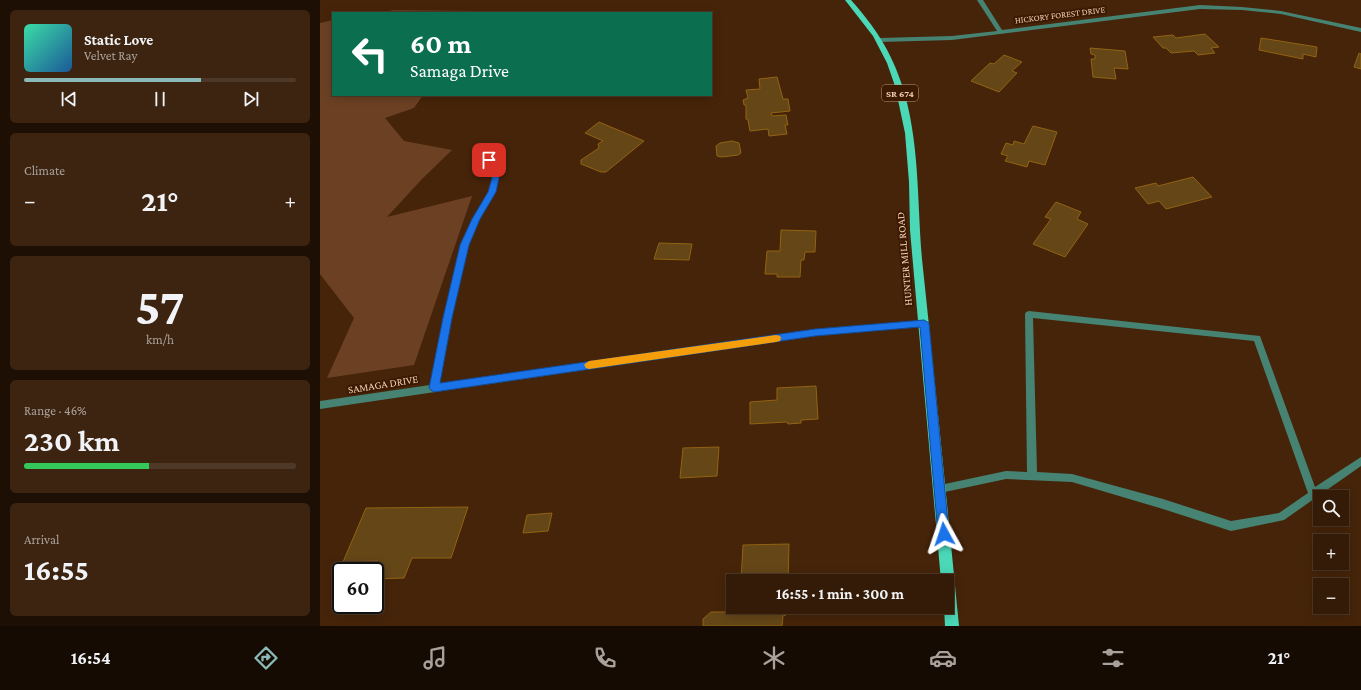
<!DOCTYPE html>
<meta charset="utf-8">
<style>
:root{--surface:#341b07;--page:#3c2411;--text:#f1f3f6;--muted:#a9a19b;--line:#4e3928;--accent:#8bbbb9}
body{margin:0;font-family:"Crimson Pro",serif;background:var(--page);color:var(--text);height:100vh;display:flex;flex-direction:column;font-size:15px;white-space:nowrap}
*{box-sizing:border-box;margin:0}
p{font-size:13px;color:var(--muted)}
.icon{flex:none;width:22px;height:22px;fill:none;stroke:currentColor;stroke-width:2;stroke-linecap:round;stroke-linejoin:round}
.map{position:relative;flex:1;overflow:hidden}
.sheet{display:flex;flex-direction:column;gap:10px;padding:10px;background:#1d0f04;width:320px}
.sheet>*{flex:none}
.hud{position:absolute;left:12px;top:12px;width:380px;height:84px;border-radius:0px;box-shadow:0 2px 10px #0003,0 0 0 1px var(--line);background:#0b6e4f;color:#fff;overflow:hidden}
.tools{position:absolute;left:993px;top:490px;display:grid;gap:8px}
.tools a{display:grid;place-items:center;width:36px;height:36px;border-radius:0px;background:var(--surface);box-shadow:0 2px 10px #0003,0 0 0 1px var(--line);font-size:20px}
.speed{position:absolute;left:12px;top:562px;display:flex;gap:8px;font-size:20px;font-weight:700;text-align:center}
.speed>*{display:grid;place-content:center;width:52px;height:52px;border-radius:50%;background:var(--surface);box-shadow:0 2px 10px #0003,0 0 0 1px var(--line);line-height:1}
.speed .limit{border:2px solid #111;border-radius:6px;background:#fff;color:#111}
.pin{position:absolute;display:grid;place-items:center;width:34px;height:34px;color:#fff;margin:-17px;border-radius:8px;box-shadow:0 2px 6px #0006}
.me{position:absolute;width:44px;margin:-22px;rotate:355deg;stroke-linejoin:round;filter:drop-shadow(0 0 3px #0008)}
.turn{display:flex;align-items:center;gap:14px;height:84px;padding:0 12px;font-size:18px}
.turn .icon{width:52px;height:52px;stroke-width:2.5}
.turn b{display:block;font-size:28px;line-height:34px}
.big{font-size:30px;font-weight:700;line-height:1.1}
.sheet .widget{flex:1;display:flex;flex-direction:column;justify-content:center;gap:6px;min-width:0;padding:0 14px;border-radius:6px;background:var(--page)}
.sheet .dial{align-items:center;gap:0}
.dial b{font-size:52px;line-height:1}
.song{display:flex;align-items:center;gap:12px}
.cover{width:48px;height:48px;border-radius:6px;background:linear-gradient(135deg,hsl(160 70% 55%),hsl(210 70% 35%))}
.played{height:4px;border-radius:2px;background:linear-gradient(90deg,var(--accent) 65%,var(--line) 65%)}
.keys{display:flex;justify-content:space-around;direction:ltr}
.heat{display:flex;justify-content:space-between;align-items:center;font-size:22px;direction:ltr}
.charge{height:6px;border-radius:3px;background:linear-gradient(90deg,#34c759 46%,var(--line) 0)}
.trip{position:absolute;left:406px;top:574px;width:228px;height:40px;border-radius:0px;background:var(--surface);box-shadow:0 2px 10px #0003,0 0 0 1px var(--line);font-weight:700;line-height:40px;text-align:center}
.tabs{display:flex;height:64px;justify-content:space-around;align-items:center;background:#150b03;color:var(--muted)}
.tabs .icon{width:28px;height:28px}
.tabs .active{color:var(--accent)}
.tabs b{font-size:18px;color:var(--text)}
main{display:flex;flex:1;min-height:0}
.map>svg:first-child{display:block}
.green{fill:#6c4123}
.building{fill:#644617;stroke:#926312}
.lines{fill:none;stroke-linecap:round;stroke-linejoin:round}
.service{fill:#468373;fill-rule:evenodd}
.minor{fill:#468373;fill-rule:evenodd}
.primary{fill:#4ad8b7;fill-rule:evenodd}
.route{fill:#1a73e8;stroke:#114b97}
.slow{fill:#f59e0b}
.labels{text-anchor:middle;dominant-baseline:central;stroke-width:4;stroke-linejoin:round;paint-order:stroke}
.far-street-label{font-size:9px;fill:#f1cbb3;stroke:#3b1a00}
.shield{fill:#3b1a00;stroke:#ba967d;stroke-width:1}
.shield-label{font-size:10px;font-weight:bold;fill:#f1cbb3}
.street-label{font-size:11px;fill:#f1cbb3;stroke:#3b1a00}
</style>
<main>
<section class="sheet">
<div class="widget">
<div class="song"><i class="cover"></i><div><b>Static Love</b><p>Velvet Ray</p></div></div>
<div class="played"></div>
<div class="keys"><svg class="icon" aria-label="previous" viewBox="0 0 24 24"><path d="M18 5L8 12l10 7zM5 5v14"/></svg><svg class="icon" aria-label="pause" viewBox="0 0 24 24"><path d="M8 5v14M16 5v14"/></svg><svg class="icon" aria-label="next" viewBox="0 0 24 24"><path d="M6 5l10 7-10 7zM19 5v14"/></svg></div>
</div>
<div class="widget"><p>Climate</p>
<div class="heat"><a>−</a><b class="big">21°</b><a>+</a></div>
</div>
<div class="widget dial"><b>57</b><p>km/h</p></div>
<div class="widget"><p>Range · 46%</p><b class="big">230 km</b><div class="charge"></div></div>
<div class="widget"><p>Arrival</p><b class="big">16:55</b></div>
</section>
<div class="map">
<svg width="1041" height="626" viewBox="0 0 1041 626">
<rect width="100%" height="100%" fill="#462409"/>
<!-- green -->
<path class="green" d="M74 10 160 11 159 13H56Z
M13 20V95H103L94 108 65 118 84 141 132 150 102 179 67 217 152 196 94 365 7 378 34 318 0 274V23Z"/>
<!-- building -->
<path class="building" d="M885 34 899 47 891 48 895 53 878 55 874 51 851 53 846 48H843L833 37 853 35 856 38Z
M941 38 997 47 996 57 983 54V59L939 50Z
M770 48 805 51 808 69 794 68 796 79 773 77 771 59H775V55L771 54Z
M1039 53 1041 54V69L1034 67Z
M684 55 702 62 692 71 697 73 679 92 651 81 670 63 674 64Z
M457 77 463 99H468L470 111 451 113 452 116 466 115 468 125H465L467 134 449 136 448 129 430 131 428 120 426 119V105H424L423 100 428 98 426 90 440 89 439 79Z
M279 122 324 141 286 172H281L261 164V160L279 148 278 144 283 141 265 133Z
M713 126 737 132 725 165 709 161 707 167 685 161 688 156 681 154 686 143 693 145 694 141 704 144Z
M412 141 419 143 421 153 418 155 402 157 397 156 396 146 400 143Z
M873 177 892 197 846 209 839 201 828 204 815 188 836 183 838 186Z
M736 202 761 212 757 219 768 224 745 257 713 244 731 219 725 217Z
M461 230 496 231 495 252H485L484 260H481L480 277H457V274H445L447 251H460Z
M339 243 372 244 369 260 334 259Z
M496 386 498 419 481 420V423L468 424 467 422 430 424V402L457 400V388Z
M399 447 397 476 360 478 363 448Z
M148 507 131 558H92L84 578 55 579V571H53L57 561 23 562 46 508Z
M232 513 228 531 203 533 207 515Z
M469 544 468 581H421L423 545Z
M419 607H467L466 615 463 616 462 626H383V619L391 612H419Z"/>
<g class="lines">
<!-- service -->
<path class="service" d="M709 311 940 336 995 487 1041 457V466L964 520 911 531 843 509 752 482 686 479 620 493 617 492 615 489 617 486 620 485 686 471 707 472 705 314 706 312ZM713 318 934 341 988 493 959 513 911 521 843 499 752 474 717 472Z"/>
<!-- minor -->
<path class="minor" d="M657 0H663L682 30 880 5 922 7 961 11 1041 28V32L961 14 922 10 880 9 632 40 560 42 557 40 560 38 632 36 677 31Z
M169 158 171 159 176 166 178 178 175 192 160 219 149 245 131 318 119 384 495 330 604 320 607 321 608 323 607 325 604 326 495 336 0 409V401L110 385 123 318 141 245 152 219 169 192 172 178 170 166 166 160Z"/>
<!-- primary -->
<path class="primary" d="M525 0H531C555 27 571 51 582 85 600 141 597 201 602 259 615 381 627 504 639 626H625L624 607H627V581H621L590 230 589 182 585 133 575 86 567 63 553 36Z"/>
</g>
<!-- route -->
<path class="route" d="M169 157 172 158 177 166 179 178 176 192 160 219 149 245 132 318 120 383 495 329 604 320 609 323 629 534 628 538 624 540 620 538 618 534 600 327 495 336 114 392 111 390 109 388 123 318 140 245 152 219 168 192 172 178 169 166 166 160Z"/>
<!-- slow -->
<path class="slow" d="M456 335 460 336 461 338 460 341 456 342 269 369 266 368 264 365 266 363 269 361Z"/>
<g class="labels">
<!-- far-street labels -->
<g class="far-street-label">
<text transform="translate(740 15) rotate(-7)">HICKORY FOREST DRIVE</text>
</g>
<!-- shield labels -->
<rect class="shield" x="562" y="85" width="36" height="16" rx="3"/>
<g class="shield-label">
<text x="580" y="93">SR 674</text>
</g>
<!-- street labels -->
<g class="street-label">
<text transform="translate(584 259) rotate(-95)">HUNTER MILL ROAD</text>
<text transform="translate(63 384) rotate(-9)">SAMAGA DRIVE</text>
</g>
</g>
</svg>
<div class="tools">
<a><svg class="icon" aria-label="search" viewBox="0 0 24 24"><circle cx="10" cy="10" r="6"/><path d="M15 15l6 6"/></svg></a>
<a>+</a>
<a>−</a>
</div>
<div class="speed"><div class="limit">60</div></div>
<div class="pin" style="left:169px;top:160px;background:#d93025"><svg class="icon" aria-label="arrive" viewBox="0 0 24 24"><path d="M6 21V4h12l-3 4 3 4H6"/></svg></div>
<svg class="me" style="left:624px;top:534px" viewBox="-20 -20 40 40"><path d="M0-17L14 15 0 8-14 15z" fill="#1a73e8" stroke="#fff" stroke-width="4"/></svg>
<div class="trip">16:55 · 1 min · 300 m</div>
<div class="hud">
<div class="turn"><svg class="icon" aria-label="left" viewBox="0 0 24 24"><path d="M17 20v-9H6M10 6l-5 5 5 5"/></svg><div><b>60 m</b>Samaga Drive</div></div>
</div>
</div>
</main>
<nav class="tabs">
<b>16:54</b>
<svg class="icon active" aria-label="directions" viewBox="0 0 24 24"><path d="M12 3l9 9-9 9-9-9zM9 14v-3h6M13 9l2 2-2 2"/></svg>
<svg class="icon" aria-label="music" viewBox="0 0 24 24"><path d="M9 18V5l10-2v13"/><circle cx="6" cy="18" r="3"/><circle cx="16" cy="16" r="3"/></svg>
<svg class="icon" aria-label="phone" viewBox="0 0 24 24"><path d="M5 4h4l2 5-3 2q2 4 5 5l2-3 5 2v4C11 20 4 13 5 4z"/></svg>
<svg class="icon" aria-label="climate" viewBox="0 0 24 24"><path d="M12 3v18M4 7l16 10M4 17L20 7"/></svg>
<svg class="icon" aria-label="car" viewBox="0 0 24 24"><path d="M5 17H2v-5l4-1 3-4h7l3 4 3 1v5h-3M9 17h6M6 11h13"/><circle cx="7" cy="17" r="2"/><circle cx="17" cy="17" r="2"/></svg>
<svg class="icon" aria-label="filters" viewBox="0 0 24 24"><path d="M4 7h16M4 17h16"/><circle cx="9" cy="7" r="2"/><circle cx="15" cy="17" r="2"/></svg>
<b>21°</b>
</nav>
